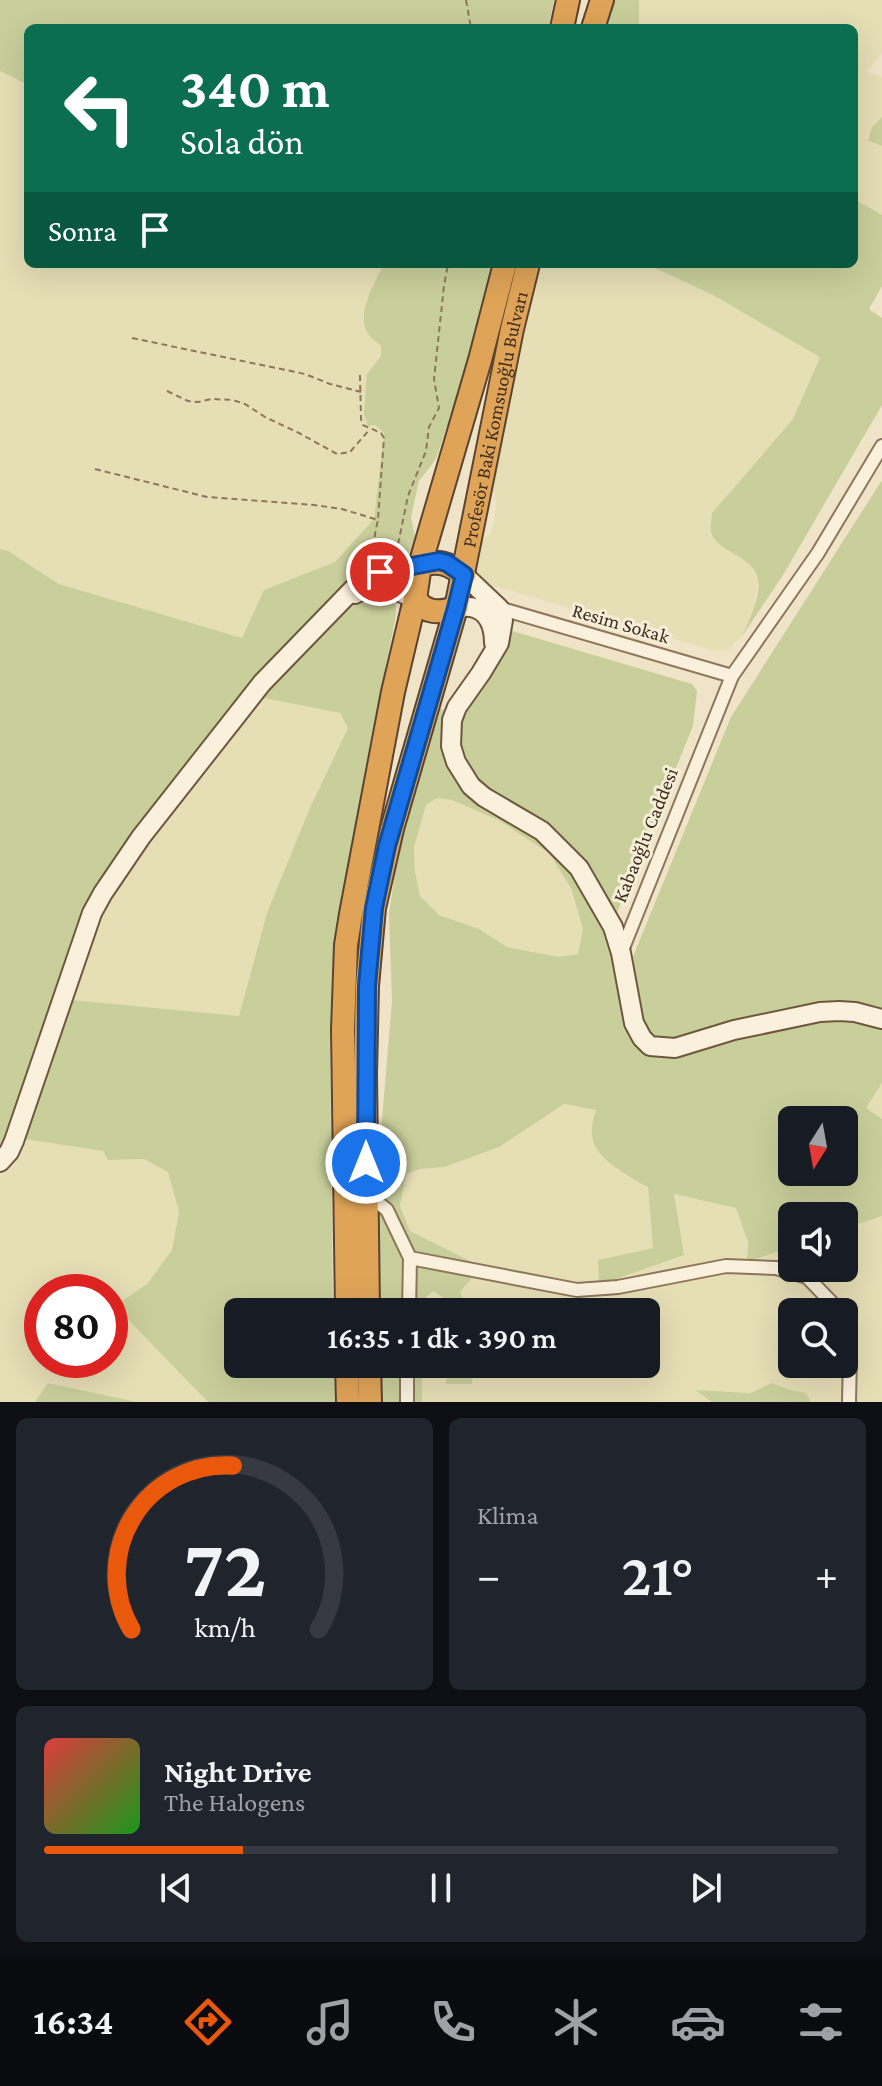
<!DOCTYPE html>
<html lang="tr">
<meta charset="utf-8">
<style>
:root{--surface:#171b24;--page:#20242c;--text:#f1f3f6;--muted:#9ea1a6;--line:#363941;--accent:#ea580c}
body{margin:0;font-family:"Crimson Pro",serif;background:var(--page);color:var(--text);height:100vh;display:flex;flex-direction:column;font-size:30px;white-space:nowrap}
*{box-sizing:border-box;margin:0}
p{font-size:26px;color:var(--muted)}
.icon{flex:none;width:44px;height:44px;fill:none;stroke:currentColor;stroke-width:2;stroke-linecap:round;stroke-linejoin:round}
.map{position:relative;height:1402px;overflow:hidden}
.side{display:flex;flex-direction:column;gap:16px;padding:16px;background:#0d0f14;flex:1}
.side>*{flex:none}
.top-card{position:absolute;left:24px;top:24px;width:834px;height:244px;border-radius:12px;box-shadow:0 8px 32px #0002;background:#0b6e4f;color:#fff;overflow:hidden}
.needle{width:52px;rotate:191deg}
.controls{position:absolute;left:778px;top:1106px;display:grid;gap:16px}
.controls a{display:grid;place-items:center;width:80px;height:80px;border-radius:12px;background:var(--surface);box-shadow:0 8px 32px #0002;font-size:40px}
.speed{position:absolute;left:24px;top:1274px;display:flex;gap:16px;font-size:40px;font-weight:700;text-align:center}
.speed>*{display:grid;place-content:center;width:104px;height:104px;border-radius:50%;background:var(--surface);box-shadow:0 8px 32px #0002;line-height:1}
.speed .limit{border:12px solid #d22;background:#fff;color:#111}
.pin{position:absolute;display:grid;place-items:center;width:68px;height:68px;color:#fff;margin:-34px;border:4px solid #fff;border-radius:50%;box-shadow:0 2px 8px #0007}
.me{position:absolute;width:88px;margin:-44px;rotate:0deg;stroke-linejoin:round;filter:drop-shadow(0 0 6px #0008)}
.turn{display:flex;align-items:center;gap:28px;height:168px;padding:0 24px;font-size:36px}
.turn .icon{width:104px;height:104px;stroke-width:2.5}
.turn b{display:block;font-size:56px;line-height:68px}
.then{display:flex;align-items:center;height:76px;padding:0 24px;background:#0003;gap:16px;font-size:30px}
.big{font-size:60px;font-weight:600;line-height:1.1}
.side .widget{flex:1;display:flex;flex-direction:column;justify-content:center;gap:12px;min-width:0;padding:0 28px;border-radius:12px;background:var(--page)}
.side .dial{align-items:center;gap:0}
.dial svg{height:208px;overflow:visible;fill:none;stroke:var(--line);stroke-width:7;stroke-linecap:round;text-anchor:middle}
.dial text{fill:var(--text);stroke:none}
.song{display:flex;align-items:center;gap:24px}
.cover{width:96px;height:96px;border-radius:12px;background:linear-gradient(135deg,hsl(0 70% 55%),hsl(120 70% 35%))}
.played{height:8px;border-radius:4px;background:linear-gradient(90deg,var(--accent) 25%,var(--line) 25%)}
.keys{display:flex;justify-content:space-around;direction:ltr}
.heat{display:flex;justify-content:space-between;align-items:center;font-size:44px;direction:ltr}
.side .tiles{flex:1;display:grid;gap:16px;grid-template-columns:1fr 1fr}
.widget:last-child{grid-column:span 2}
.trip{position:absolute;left:224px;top:1298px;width:436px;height:80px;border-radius:12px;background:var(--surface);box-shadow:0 8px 32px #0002;font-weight:600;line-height:80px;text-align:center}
.tab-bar{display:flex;height:128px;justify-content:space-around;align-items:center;background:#090b0e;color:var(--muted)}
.tab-bar .icon{width:56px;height:56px}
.tab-bar .selected{color:var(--accent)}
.tab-bar b{font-size:36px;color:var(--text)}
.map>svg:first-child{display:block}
.farmland{fill:#e6deb5;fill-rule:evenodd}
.green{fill:#c9cf9b;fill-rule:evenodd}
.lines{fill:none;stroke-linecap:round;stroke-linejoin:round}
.street-casing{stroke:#8d765c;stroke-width:16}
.secondary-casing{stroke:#6f573f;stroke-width:22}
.highway-casing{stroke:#5b4430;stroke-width:26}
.path{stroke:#8d765c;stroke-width:2;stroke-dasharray:6 4;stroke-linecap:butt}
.street{stroke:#faf1dc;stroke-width:12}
.secondary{stroke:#faf1dc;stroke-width:18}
.highway{stroke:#e0a458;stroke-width:22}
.route-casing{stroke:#114b97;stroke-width:20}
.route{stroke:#1a73e8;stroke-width:14}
.labels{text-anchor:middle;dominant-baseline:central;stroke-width:6;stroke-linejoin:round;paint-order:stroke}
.street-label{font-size:20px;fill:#3d2e20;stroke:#f7eed8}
</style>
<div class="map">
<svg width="882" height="1402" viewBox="0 0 882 1402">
<rect width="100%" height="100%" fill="#f0e4c8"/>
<!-- farmland -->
<path class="farmland" d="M639 0H882V53L867 72 882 77V117L872 127 869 142 882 146V215L854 199V28H639Z
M0 71 28 85V264H384L366 301 381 344V356L367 374 375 425 384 432 374 519 336 562 264 590 242 638 59 584 8 551 0 549Z
M535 264H646L713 295 820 356 793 419 725 497 711 532 719 543 747 560 758 580 755 605 743 635 728 650H712L499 587H490L474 576 473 554 476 547 491 533 495 516 496 502 491 480Z
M259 697 340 713 348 728 309 810 267 913 239 1016 72 1000 91 939 119 883 148 839Z
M437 798 452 800 498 820 549 853 571 888 583 929 579 954 559 957 507 947 479 929 439 915 420 896 415 872 414 847 426 805Z
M882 1083V1119L866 1108Z
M564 1104 597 1110 592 1123V1140L606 1160 626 1176 648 1187 653 1248 598 1260 684 1255 673 1194 736 1208 748 1242 747 1262 792 1247V1268H844V1229L882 1216V1402H811L806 1393 790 1390 772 1383 750 1393 696 1391 712 1402H422V1364H449L447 1384H472L474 1364H646V1312H468L459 1292 472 1278 476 1264 410 1231 400 1206 406 1174 421 1169 446 1167 499 1147ZM792 1312H844V1364H792Z
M24 1139 103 1151 108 1160 144 1159 168 1171 179 1212 172 1250 147 1284 116 1307 208 1402H137L48 1383 35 1402H0V1175L7 1172 19 1154ZM42 1292H110V1360H42Z
M433 1291 447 1300 454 1312H421V1302Z"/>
<!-- green -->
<path class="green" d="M0 0H554L548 28H28V85L0 71Z
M612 0H639V28H603Z
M882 117V146L868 141 872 127Z
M854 199 882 215V286L869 309 882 318V405L783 575 743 635C749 621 761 595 758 580 753 554 717 553 711 532 710 527 712 518 712 513L793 419 820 357 713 295 646 264H854Z
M384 264H493L468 362 436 459 419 481 411 517 415 537 408 556 395 564 350 578 330 598 252 681 164 792 95 887 81 917 23 1085 5 1146 0 1152V549L8 551 59 584 242 638 264 590 335 562 374 519 384 433 375 425 368 426 364 414 367 374 381 356V345C347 326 372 289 384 264Z
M882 480V1013L856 1005 666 1042 652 1039 639 1025 632 959 731 717Z
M371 592 392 598 396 605V615L369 749 337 931 330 1037 333 1312H238V1364H334L335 1402H208L115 1306 147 1284 172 1250 179 1212 168 1172 144 1159 108 1160 103 1151 24 1139 72 1000 239 1016 267 913 309 810 348 728 340 713 259 697 353 598Z
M509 630 692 684 697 691 693 726 616 915 598 885 488 792 462 764 456 723 475 692 492 672 501 657Z
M433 706 446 711 444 723 448 767 460 788 544 841 569 865 605 925 641 1050 817 1019 862 1021 882 1026V1083L866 1108 882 1119V1216L844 1229V1216H792V1247L747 1262 748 1242 736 1208 674 1194 684 1255 599 1285 598 1260 653 1248 648 1187C630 1178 594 1158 592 1136 591 1127 593 1119 596 1110L564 1104 499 1147 445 1167 421 1169 406 1174 400 1206 410 1231 476 1264 472 1278 460 1292 468 1312H454L447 1300 433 1291 421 1302V1312H379L378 1217 380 1143 392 1001 389 913 395 873ZM437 798 452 800 498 820 549 853 571 888 583 929 578 954 559 957 507 947 479 929 439 915 420 896 415 872 414 847 426 805ZM792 1120H844V1172H792Z
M380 1364H422V1402H381Z
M449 1364H474L472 1384H446Z
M48 1383 137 1402H35Z
M772 1383 790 1390 806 1393 811 1402H712L695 1390 750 1393Z"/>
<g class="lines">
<!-- street casing -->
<g class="street-casing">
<path id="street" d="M499 608 732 676
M621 953 732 676 818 553 882 446
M366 1193 387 1210 410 1258
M409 1312 410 1258 577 1290 618 1287 726 1266 776 1268 807 1277 835 1306 837 1312
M844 1336 850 1355 849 1402
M407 1402V1364"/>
</g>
<!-- secondary casing -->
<g class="secondary-casing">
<path id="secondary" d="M464 575 499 608 503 620 499 643 481 673 457 707 452 720 451 746 456 762 471 786 484 797 542 831 579 868 613 927 621 953 634 1023 642 1038 650 1046 675 1048 734 1030 820 1012 839 1011 855 1012 882 1019
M355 594C376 581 393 588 415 599
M456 608C482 602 494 619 494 643
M0 1162 9 1152 14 1141 92 913 103 893 141 837 262 683 357 585C376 571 397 569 420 565"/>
</g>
<!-- highway casing -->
<g class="highway-casing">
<g id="highway">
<path d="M562 28 568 0"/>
<path d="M593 28 602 0"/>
<path d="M420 565C439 560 448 563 464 575"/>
<path d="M415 599C426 614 439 613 456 608"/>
<path d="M347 1312 343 1030 346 945 351 914 393 692 415 599 420 565 480 360 505 264"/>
<path id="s1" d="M368 1312 365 1074 367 986 374 908 392 829 456 608 512 329 528 264"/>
<path d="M347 1364 348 1402"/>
<path d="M369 1364 370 1402"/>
</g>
</g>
<!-- path -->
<path class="path" d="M466 0 471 28
M132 338 305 374 330 384 361 392
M360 375 361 419 363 425 381 433 384 438 378 519
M167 391 188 401 198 402 212 399 233 400 245 404 265 417 299 433 337 454 350 452 370 429
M95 469 207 497 314 505 342 509 378 520C375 533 371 545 381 556
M396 554 408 496 426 451 429 427 439 408 434 379 444 286 448 264"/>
<!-- street -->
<use href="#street" class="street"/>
<!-- secondary -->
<use href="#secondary" class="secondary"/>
<!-- highway -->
<use href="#highway" class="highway"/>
</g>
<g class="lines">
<!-- route casing -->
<g class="route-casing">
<path id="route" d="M366 1163 367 986 374 908 387 846 456 608 464 575 447 563 439 561 380 572"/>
</g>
<!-- route -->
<use href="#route" class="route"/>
</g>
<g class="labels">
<!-- street labels -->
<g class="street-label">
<text stroke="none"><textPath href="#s1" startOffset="908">Profesör Baki Komsuoğlu Bulvarı</textPath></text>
<text transform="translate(621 623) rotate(16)">Resim Sokak</text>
<text transform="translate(645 835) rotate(-68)">Kabaoğlu Caddesi</text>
</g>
</g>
</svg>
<div class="controls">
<a><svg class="needle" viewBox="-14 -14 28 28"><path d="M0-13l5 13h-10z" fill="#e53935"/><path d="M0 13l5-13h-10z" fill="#9ea1a6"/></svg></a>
<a><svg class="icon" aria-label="sound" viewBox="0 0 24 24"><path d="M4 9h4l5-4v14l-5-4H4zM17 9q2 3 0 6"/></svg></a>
<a><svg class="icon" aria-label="search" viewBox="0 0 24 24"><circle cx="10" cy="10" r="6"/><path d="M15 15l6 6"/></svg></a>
</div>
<div class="speed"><div class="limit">80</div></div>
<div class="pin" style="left:380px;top:572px;background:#d93025"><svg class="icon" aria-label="arrive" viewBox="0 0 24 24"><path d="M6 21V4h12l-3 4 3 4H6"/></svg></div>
<svg class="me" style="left:366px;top:1163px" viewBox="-20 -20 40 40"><circle r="17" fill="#1a73e8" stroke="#fff" stroke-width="3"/><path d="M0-11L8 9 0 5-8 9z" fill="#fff"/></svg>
<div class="trip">16:35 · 1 dk · 390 m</div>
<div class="top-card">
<div class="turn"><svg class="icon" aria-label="left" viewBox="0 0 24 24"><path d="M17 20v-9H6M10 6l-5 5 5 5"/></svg><div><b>340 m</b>Sola dön</div></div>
<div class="then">Sonra<svg class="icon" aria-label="arrive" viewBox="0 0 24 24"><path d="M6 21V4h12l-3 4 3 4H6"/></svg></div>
</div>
</div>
<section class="side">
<div class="tiles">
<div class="widget dial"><svg viewBox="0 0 100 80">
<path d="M14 69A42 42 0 1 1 86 69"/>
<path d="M14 69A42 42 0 0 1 53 6" stroke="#ea580c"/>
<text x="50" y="56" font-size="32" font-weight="700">72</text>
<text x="50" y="72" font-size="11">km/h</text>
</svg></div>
<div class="widget"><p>Klima</p>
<div class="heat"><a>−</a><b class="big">21°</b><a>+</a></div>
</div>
<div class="widget">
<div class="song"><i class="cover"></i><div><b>Night Drive</b><p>The Halogens</p></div></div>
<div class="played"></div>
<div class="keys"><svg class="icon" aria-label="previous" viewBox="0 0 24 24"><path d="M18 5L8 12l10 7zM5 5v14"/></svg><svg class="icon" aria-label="pause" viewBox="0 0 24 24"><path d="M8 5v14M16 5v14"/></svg><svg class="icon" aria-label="next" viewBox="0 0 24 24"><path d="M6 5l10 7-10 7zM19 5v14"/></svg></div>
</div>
</div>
</section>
<nav class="tab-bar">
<b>16:34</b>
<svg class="icon selected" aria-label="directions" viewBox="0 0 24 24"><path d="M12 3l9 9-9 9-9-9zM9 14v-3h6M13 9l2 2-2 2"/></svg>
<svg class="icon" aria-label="music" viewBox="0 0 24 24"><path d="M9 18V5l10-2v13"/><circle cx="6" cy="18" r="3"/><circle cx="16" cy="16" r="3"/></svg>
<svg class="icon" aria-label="phone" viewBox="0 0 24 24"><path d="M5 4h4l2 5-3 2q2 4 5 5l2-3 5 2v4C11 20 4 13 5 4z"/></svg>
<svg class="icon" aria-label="climate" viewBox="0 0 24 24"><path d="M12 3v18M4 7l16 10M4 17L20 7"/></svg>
<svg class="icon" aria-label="car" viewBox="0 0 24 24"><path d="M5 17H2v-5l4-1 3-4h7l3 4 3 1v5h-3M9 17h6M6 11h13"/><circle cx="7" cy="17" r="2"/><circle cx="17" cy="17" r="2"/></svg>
<svg class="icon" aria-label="filters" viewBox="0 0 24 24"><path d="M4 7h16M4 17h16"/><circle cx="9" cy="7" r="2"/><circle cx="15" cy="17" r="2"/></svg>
</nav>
